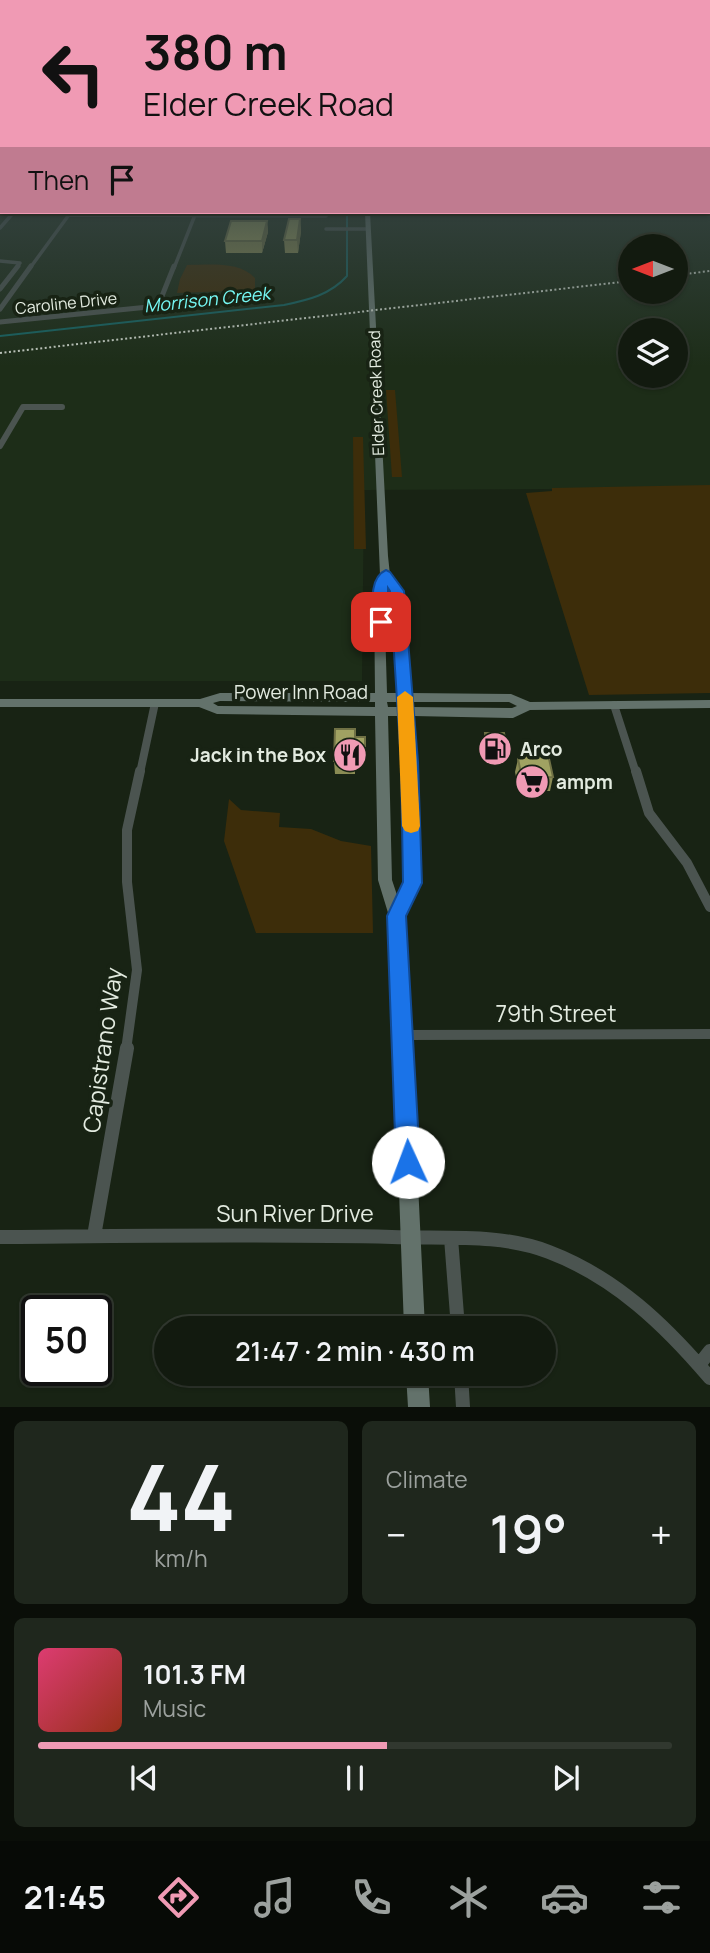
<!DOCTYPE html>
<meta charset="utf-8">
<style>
:root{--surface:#121a0f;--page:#1f271d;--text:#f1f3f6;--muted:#9ca19e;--line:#31382f;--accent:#f09ab4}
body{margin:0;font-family:Manrope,sans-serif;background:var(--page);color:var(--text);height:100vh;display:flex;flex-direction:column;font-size:26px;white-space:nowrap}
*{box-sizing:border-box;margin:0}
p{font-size:23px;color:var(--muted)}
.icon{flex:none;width:38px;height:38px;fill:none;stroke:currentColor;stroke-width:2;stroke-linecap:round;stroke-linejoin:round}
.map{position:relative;height:1407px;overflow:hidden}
.panel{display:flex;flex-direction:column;gap:14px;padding:14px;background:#0a0e08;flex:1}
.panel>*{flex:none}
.guide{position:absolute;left:0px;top:0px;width:710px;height:214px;box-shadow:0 2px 5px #0004,0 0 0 2px var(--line);background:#f09ab4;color:#111;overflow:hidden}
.needle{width:46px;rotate:270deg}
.buttons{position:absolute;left:618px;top:234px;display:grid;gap:14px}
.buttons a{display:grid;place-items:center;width:70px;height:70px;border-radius:50%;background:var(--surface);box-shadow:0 2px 5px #0004,0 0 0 2px var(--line);font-size:35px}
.speed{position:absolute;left:21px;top:1295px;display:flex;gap:14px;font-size:35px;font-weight:700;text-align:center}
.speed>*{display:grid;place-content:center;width:91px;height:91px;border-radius:50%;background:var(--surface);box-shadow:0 2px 5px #0004,0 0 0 2px var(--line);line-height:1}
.speed .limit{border:4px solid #111;border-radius:10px;background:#fff;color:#111}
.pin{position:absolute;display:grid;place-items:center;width:60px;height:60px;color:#fff;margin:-30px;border-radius:14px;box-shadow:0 4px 10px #0006}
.me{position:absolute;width:77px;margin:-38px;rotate:358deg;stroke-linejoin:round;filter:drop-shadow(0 0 5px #0008)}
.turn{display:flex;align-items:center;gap:24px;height:147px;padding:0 28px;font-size:32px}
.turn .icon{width:91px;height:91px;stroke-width:2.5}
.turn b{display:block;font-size:49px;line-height:60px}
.then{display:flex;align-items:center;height:66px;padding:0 28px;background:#0003;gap:14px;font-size:26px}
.big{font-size:52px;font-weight:600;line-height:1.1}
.panel .tile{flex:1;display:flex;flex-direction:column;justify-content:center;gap:10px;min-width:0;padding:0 24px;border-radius:10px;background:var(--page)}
.panel .dial{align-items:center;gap:0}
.dial b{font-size:91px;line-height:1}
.song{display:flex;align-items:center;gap:21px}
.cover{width:84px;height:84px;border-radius:10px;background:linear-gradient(135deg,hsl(340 70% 55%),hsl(10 70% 35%))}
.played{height:7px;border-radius:4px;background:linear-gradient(90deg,var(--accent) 55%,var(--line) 55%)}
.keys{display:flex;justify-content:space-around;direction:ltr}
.heat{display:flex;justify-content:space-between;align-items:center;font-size:38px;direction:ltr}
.panel .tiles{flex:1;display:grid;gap:14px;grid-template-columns:1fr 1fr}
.tile:last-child{grid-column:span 2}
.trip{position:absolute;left:154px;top:1316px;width:402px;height:70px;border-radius:35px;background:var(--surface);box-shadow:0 2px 5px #0004,0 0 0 2px var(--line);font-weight:600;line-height:70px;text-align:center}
.tabs{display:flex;height:112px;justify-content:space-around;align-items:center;background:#070a06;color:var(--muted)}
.tabs .icon{width:49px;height:49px}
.tabs .active{color:var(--accent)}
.tabs b{font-size:32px;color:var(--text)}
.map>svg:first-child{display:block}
.built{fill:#1d2d18;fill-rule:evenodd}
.green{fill:#3d2d0a}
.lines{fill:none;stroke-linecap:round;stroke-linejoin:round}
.stream{stroke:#18615f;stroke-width:2}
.street-far5{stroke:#4b5450;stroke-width:3.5}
.street-far4{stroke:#4b5450;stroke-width:5}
.street-far3{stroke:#4b5450;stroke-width:6}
.street-far2{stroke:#4b5450;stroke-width:8}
.street-far1{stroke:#4b5450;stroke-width:10}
.street{stroke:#4b5450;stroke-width:14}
.secondary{fill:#63726b;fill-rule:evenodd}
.rail{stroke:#c3cbc0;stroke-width:2;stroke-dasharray:2 2.5;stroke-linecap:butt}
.wall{fill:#8a8b54}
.shaded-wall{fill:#707145}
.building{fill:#a0a262;stroke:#707145;stroke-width:2}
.route{fill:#1a73e8;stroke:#114b97;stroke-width:2}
.slow{fill:#f59e0b}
.labels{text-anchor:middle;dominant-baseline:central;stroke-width:7;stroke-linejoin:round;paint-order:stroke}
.far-street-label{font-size:16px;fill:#e3ebe0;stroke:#182314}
.far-water-label{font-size:18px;font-style:italic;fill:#76f9f5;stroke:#182314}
.street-label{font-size:19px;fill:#e3ebe0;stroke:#182314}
.poi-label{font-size:19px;font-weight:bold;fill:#e3ebe0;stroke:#182314;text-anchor:start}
.near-street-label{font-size:23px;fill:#e3ebe0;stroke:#182314}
</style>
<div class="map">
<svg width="710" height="1407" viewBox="0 0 710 1407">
<rect width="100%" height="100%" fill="#182314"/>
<!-- built -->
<path class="built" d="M0 169 2 212H709L710 169V488L364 490 362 681H0ZM630 247H676V292H630ZM630 331H676V376H630Z"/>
<!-- green -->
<path class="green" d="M187 265C210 265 239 261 255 278V290L177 293 180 279Z
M386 390H395L402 477H392Z
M353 437H363L366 549H354Z
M710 485V693L589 695 526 493 552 491V488Z
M229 799 241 810 280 813 279 827 311 829 341 841 371 846 373 933H256L224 841Z"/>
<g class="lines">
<!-- stream -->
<path class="stream" d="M0 336 284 305C308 300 330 295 347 276V212"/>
<!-- street-far5 -->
<path class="street-far5" d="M68 215 326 216
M0 228 14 212
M326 229H367
M0 261 20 263 16 268
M30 268 71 212
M174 268 195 215"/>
<!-- street-far4 -->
<path class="street-far4" d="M0 289 18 266
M0 309 31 266
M0 322 158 306 174 266"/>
<!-- street-far3 -->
<path class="street-far3" d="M0 446 23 407H62"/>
<!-- street-far2 -->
<path class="street-far2" d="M614 705 636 773
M140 773 155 703"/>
<!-- street-far1 -->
<path class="street-far1" d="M636 771 649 813 687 863 710 907
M403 1035 710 1034
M126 1050 137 970 127 882V830L140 771"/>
<!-- street -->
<path class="street" d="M94 1236 127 1048
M0 1237C131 1236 261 1234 392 1237 444 1239 500 1233 549 1252 615 1277 665 1325 710 1378
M451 1238 458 1328
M699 1365 710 1351
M461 1374 463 1407"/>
<!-- secondary -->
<path class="secondary" d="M365 212H370L388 556 390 575 402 591 411 693 511 694 530 702 710 700V708L530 710 513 718 413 716 417 762 420 883 405 916 425 1328H404L389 916 378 880 375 716 217 714 199 707H0V699H200L220 693H375L374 593 380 575ZM387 585 392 591 399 693H387L384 593ZM220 701 375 702V707L218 706 213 703ZM387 702H399L400 707H388ZM412 702H509L517 706 512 708 412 707ZM388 716H400L403 762 406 883 398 898 392 880Z
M406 1374H428L430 1407H408Z"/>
<!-- rail -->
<path class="rail" d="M676 275 710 271
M0 353 630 281"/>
</g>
<!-- wall -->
<path class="wall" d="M300 219 301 231 298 253H285L284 240Z
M267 221 268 232 262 253H226L225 241Z
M485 733 508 756 507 760H488L484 738Z
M355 737H365V760H355V774H335L334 761Z
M518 759 553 777 550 791H519L515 772Z"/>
<!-- shaded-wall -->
<path class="shaded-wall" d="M300 219 301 231 298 253 297 240Z
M267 221 268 232 262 253V241Z"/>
<!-- building -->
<path class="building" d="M289 219H300L297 240H284Z
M231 221H267L262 241H225Z
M335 729H355V737H365V746H355V761H334Z
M485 733H504L508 756H488Z
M524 754H548L553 777 522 778 518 759Z"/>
<!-- sky -->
<linearGradient id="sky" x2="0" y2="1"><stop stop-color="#0d130b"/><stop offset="0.46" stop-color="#374545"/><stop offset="1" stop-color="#374545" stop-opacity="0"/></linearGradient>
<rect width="710" height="366" fill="url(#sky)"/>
<!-- route -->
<path class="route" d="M386 570 390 572 404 591 418 762 422 883 406 916 420 1162 417 1170 408 1174 400 1170 396 1162 387 916 403 882 401 762 390 591 388 588V622L381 626 374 622C373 606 368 578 386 570Z"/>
<!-- slow -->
<path class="slow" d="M405 691 413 697 420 826 418 831 411 833 405 831 402 826 397 697Z"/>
<!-- icons -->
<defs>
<g id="fuel-disc" transform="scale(1.75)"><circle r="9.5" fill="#f09ab4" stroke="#182314"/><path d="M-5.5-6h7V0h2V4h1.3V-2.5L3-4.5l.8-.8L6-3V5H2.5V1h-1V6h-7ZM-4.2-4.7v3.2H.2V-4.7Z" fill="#111"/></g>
<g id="restaurant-disc" transform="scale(1.75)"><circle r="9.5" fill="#f09ab4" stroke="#182314"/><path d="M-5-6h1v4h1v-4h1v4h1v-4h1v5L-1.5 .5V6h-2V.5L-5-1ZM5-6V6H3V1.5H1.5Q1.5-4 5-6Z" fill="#111"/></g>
<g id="supermarket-disc" transform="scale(1.75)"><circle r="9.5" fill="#f09ab4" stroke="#182314"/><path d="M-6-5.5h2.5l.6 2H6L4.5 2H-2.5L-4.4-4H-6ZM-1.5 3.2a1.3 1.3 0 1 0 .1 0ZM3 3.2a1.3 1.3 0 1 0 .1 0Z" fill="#111"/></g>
</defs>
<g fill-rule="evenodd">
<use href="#fuel-disc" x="495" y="749"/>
<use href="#restaurant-disc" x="350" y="755"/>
<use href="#supermarket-disc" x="532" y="782"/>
</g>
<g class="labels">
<!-- far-street labels -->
<g class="far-street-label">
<text transform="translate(66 303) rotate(-6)">Caroline Drive</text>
<text transform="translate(376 393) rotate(-92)">Elder Creek Road</text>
</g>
<!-- far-water labels -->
<g class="far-water-label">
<text transform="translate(207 299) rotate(-6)">Morrison Creek</text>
</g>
<!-- street labels -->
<g class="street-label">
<text x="301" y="692">Power Inn Road</text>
</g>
<!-- poi labels -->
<g class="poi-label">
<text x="520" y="749">Arco</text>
<text x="326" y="755" text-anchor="end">Jack in the Box</text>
<text x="556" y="782">ampm</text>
</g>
<!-- near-street labels -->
<g class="near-street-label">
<text x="556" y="1013">79th Street</text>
<text transform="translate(102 1050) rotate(-82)">Capistrano Way</text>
<text x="295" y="1213">Sun River Drive</text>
</g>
</g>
</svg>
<div class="buttons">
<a><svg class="needle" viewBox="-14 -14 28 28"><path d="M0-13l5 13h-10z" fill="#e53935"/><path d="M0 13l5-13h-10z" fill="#9ca19e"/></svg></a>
<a><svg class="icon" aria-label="layers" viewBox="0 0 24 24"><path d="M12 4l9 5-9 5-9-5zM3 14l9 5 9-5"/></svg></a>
</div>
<div class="speed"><div class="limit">50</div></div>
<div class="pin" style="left:381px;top:622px;background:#d93025"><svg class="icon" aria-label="arrive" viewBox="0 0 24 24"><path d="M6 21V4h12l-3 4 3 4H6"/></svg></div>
<svg class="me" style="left:408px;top:1162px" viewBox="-20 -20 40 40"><circle r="19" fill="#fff"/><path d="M0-13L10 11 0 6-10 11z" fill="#1a73e8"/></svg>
<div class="trip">21:47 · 2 min · 430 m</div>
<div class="guide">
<div class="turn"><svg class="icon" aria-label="left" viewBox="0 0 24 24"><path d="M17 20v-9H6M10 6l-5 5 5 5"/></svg><div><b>380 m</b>Elder Creek Road</div></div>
<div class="then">Then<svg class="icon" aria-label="arrive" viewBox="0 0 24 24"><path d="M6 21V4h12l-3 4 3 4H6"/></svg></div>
</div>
</div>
<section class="panel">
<div class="tiles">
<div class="tile dial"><b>44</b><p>km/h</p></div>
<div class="tile"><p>Climate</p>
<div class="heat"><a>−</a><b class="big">19°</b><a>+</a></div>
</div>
<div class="tile">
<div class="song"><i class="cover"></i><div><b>101.3 FM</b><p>Music</p></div></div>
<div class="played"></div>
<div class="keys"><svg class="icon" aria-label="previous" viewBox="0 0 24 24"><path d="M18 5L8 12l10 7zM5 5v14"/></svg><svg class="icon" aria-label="pause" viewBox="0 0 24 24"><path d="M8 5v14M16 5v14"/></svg><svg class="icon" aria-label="next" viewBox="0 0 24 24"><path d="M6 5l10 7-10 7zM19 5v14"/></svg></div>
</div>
</div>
</section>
<nav class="tabs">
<b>21:45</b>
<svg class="icon active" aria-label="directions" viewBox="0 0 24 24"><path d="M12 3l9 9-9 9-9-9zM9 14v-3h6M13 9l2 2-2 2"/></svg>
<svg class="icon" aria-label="music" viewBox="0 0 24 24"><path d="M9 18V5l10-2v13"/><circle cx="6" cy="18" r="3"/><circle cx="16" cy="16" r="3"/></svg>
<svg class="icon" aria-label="phone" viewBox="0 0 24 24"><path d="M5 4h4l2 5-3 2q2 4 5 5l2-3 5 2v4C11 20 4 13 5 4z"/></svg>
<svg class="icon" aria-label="climate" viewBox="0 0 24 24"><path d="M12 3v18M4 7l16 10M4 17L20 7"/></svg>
<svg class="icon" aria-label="car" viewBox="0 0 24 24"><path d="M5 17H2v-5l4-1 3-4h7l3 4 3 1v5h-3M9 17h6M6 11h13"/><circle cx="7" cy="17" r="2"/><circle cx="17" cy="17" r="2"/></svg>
<svg class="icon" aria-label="filters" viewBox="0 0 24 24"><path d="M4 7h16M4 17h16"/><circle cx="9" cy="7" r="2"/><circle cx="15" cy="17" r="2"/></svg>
</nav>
